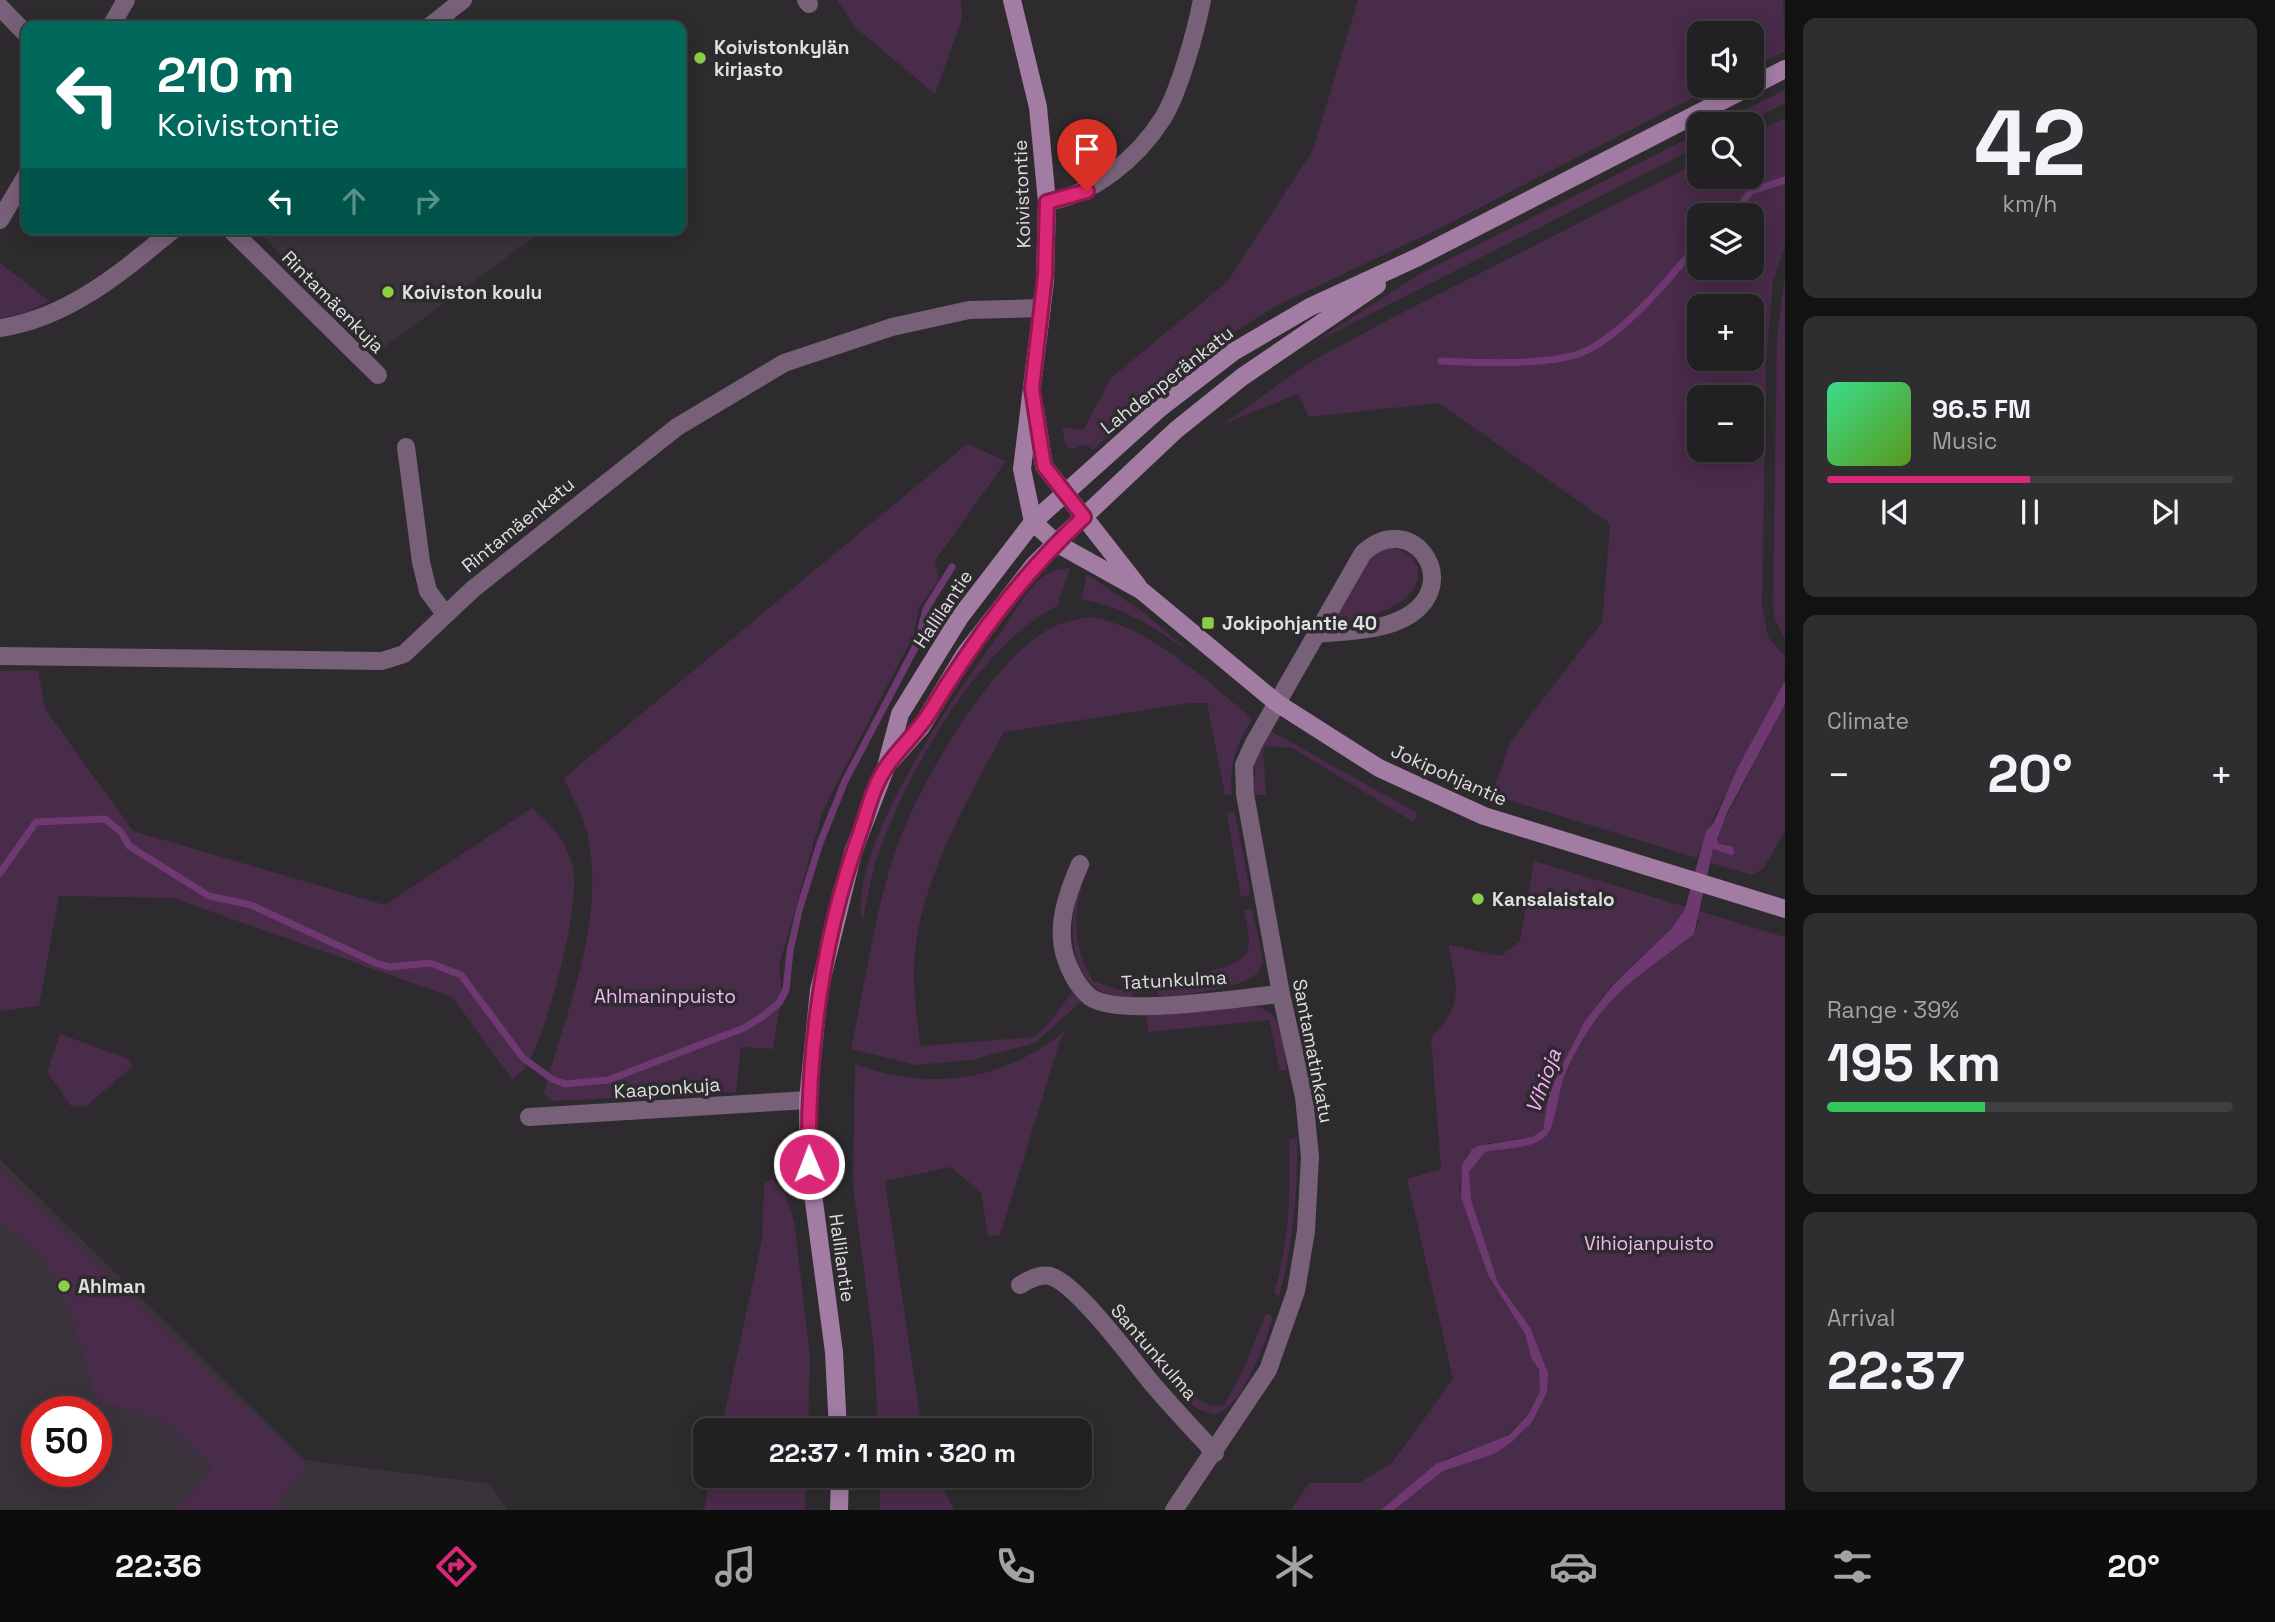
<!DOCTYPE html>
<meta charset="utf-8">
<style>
:root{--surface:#222022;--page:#2e2d2f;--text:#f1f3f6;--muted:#a2a3a5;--line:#3f3e40;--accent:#db2777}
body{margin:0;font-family:"Space Grotesk",sans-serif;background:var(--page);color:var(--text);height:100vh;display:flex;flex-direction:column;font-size:26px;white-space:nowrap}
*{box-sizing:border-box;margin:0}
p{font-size:23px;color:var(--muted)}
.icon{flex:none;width:38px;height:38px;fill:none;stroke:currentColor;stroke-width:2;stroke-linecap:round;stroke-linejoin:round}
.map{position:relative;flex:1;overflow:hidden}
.side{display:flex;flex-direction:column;gap:18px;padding:18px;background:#131213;width:490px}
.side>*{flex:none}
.guide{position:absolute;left:21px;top:21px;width:665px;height:214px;border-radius:14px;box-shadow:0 4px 18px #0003,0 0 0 2px var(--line);background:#00695c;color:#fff;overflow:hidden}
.buttons{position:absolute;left:1687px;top:21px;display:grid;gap:14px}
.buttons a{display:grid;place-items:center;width:77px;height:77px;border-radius:14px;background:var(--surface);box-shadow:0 4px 18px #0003,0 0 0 2px var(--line);font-size:35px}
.speed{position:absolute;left:21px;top:1396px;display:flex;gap:14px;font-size:35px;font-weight:700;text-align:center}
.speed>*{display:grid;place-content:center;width:91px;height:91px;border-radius:50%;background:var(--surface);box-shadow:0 4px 18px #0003,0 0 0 2px var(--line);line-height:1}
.speed .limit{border:10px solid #d22;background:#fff;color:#111}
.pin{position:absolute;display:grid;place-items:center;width:60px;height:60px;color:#fff;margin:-72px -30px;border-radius:50% 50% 50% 0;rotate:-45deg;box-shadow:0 0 7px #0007}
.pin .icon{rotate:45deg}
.me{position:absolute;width:77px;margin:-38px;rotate:359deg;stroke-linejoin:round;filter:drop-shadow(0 0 5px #0008)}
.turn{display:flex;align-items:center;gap:24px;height:147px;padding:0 21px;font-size:32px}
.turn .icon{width:91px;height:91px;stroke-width:2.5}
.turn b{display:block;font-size:49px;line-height:60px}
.lanes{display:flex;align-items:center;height:66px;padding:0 21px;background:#0003;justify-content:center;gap:35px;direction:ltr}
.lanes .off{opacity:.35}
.big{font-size:52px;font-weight:700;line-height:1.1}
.side .card{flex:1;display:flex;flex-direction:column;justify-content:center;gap:10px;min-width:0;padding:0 24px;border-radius:14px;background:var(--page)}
.side .dial{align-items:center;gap:0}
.dial b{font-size:91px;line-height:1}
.song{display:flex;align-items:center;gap:21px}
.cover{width:84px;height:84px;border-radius:10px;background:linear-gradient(135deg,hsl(150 70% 55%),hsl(90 70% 35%))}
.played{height:7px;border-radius:4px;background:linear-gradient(90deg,var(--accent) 50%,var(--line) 50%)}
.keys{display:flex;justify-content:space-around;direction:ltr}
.heat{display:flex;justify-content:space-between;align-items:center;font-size:38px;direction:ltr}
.charge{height:10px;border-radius:5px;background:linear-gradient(90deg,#34c759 39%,var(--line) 0)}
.trip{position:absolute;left:693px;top:1418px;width:399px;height:70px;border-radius:14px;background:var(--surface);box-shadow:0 4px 18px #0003,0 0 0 2px var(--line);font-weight:700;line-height:70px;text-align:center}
.menu{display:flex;height:112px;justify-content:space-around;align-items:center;background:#0e0d0e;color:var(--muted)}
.menu .icon{width:49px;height:49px}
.menu .active{color:var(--accent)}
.menu b{font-size:32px;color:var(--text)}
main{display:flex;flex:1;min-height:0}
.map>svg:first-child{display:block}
.built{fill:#3b333b;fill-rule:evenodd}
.green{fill:#492b4a;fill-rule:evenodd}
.water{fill:#6d3970}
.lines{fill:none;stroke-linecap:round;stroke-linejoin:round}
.stream{stroke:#6d3970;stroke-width:7}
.street{stroke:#786079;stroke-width:18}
.secondary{stroke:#a37ca4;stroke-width:18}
.route-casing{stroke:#8e194d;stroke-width:18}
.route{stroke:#db2777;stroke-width:12}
.poi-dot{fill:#8ace47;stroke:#2e2b2e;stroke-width:2.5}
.labels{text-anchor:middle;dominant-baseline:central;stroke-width:7;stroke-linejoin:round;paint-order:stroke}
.poi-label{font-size:19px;font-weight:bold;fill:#dfdee0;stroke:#2e2b2e;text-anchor:start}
.street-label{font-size:19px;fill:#dfdee0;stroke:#2e2b2e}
.park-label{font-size:19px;fill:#f6b7f8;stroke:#2e2b2e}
.water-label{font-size:21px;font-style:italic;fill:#fbadfe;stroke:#2e2b2e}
</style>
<main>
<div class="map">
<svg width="1785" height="1510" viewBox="0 0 1785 1510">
<rect width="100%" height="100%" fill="#2e2b2e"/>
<!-- built -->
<path class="built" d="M256 229H545L375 354Z
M0 1159 305 1460 490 1484 507 1510H0ZM37 1412H96V1472H37Z"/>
<!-- green -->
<path class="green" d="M837 0H961L962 19 935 94 856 28Z
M1358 0H1783L1785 51 1752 67V33H1699V86H1716L1440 228 1274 307 1203 353 1165 384 1093 450 1086 444 1073 449 1066 446 1062 427 1083 430 1111 378 1227 282 1313 150Z
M1785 90V103L1743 124H1717Z
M1785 118V245L1773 281 1766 366 1762 606 1768 637 1785 657C1785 665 1785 676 1784 684 1760 745 1717 797 1697 858L1492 795 1510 743 1602 622 1610 527 1608 522 1439 403 1309 417 1298 394 1222 425 1309 363 1386 321 1699 162V177H1752V135ZM1699 215H1752V268H1699ZM1699 306H1752V359H1699ZM1699 397H1752V450H1699Z
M1699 133V146L1308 346 1423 272Z
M0 263 49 301 28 312 0 318Z
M1785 275V640L1775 619 1773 607 1777 337Z
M967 444 1006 461 935 561 939 580 919 607 913 636 823 810 779 966 782 992 773 1049 741 1047 736 1092 552 1101 544 1093C565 1013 604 927 589 843 586 821 573 799 564 778Z
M1393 548C1405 551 1414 555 1417 567 1427 602 1363 622 1337 623L1334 618 1372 555 1378 551Z
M1070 568 1057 606C977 646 902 780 875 864 870 882 867 902 862 921 848 845 958 690 1003 629 1015 612 1028 587 1045 575 1053 570 1061 569 1070 568Z
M1087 574 1144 613 1190 652C1155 628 1124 607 1081 599Z
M1091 617C1149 626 1209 682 1252 719 1236 746 1229 764 1232 795H1225L1207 703H1190L1004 732C965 804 913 892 914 976 914 999 918 1023 920 1046L1034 1037 1049 1023 1072 992 1081 1002 1035 1043 971 1060 916 1065 851 1049C865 984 874 916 895 852 916 789 988 665 1046 631 1060 622 1075 619 1091 617Z
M38 670 45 709 133 831 385 905 532 808C551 824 568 843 573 868 581 906 548 1030 527 1065 524 1070 517 1075 513 1080L452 997 173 898 59 896 39 1006 0 1011V671Z
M1785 704V831L1763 869 1752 875 1708 862 1713 848 1731 855 1730 845 1717 843 1722 825Z
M1269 730 1417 813 1416 818 1412 821 1292 748 1266 746 1263 751 1266 795H1254L1255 759Z
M1235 812 1250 892 1248 896 1241 897 1227 813Z
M1534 861 1785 937V1510H1394L1443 1471 1494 1454 1512 1442 1521 1435 1547 1392 1546 1368 1530 1327 1498 1283 1471 1199 1469 1172 1485 1152 1535 1143 1553 1121 1564 1077 1583 1035 1607 1003 1623 986 1694 934 1699 920 1683 912 1673 927 1612 985 1584 1022 1549 1092 1543 1130 1532 1137 1489 1143 1472 1149 1466 1156 1459 1189 1488 1275 1525 1334 1541 1375 1540 1391 1528 1415 1504 1438 1447 1458 1381 1510H1291L1309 1483H1359L1392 1463 1453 1379 1407 1179 1441 1169 1431 1037C1464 1006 1457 988 1449 948L1450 945 1501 956 1520 941Z
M1089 862 1091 864C1072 903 1070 943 1093 981L1119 990H1132L1133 998C1060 1001 1064 907 1089 862Z
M1252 909 1263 960C1262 967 1258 973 1251 978 1237 987 1174 999 1158 995L1156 979C1178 975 1242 973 1248 949 1251 938 1246 922 1244 910Z
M1246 1005C1286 1008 1282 1038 1287 1070L1280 1071 1269 1020 1148 1032 1147 1016Z
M1066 1030 1060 1041 1000 1235 988 1236 981 1193 951 1167 885 1181 922 1430H878L874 1349 853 1185 855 1064C929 1092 1005 1081 1066 1030Z
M60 1034 126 1058 133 1066 85 1107 71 1106 47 1072Z
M1297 1138C1298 1192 1293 1245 1279 1297L1274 1293C1289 1243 1291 1191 1289 1140Z
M0 1170 308 1467 273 1510H177L213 1468 167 1423 97 1400 70 1311 42 1255 0 1223Z
M772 1179 785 1194 794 1221 810 1356 808 1430H721L762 1240 764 1184Z
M1266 1313 1273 1317C1265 1344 1243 1407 1214 1415L1196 1408 1174 1386 1178 1381C1190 1391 1207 1413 1225 1404L1246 1364Z
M711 1475H806L805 1510H704Z
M880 1475H937L954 1510H880Z"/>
<!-- water -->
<path class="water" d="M1785 681V704L1727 813 1717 840 1719 844 1732 846 1735 853 1731 855 1713 849 1694 934C1632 981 1598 999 1565 1074 1559 1089 1555 1126 1547 1135 1532 1150 1504 1148 1485 1152L1469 1172 1471 1199 1498 1283 1530 1327 1548 1373 1547 1392 1532 1422 1512 1442 1494 1454 1443 1471 1394 1510H1381L1436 1464 1509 1435 1528 1415 1540 1391 1539 1369 1532 1360 1525 1334 1488 1275 1461 1197 1462 1165 1472 1149 1478 1146 1532 1137 1543 1130 1549 1092 1584 1022 1613 985 1673 927 1685 909 1706 831 1714 822 1738 767Z"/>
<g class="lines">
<!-- stream -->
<path class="stream" d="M1733 215 1751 191 1785 180
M1441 361C1478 363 1547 366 1581 353 1621 337 1673 275 1699 242
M0 873 36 822 105 819 121 832 129 846 209 896 251 905 376 963 389 967 430 963 461 975 523 1058 552 1079 565 1084 608 1080 744 1028 762 1017 779 1003 786 990 790 951 800 907 820 843 845 781 917 644 926 609 952 567"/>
<!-- street -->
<path class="street" d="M806 0 809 4
M0 7 26 34
M111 26 126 0
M430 26 463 0
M1047 202C1094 194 1137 159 1163 118 1179 92 1196 31 1202 0
M0 220 26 176
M230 229 378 375
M0 328C68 318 122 272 174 229
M406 447 421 562 428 591 445 614
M0 656 382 661 404 654 473 589 677 427 784 363 892 327 969 310 1042 308
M1080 864C1067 894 1054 929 1067 962 1072 975 1079 988 1090 997 1119 1018 1242 997 1281 994
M529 1117 808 1100
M1020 1285C1028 1280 1040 1274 1050 1276 1076 1283 1132 1359 1150 1381 1171 1406 1193 1429 1215 1453
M1174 1510 1268 1370 1296 1291 1306 1231 1310 1157 1304 1097 1281 994 1245 794 1244 765 1254 743 1363 553C1410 509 1462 579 1411 614 1386 631 1347 631 1317 634"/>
<!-- secondary -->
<path class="secondary" d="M1012 0 1038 107 1047 202 1045 281 1022 469 1033 522 1056 543 1142 591 1277 703 1379 768 1484 816 1785 909
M1752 86 1785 69
M1035 409 1044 466 1138 586
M890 762 921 727 965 654 1034 565 1056 543 1176 430 1242 377 1377 285
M838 1430 834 1352 809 1164 808 1100 819 990 853 852 886 767 900 714 960 617 1033 522 1160 408 1233 352 1310 307 1418 257 1751 86
M839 1510 840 1475"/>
</g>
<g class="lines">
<!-- route casing -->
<g class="route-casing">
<path id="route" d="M809 1164C807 1049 822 938 861 830 868 809 874 784 887 766 900 747 918 732 930 712 974 640 1022 574 1084 517L1044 466 1032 389 1045 275 1047 202 1087 191"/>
</g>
<!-- route -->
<use href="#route" class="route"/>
</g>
<!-- markers -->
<g class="poi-dot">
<circle cx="700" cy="58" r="7"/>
<circle cx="388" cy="292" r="7"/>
<rect x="1201" y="616" width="14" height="14" rx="3.5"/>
<circle cx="1478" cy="899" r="7"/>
<circle cx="64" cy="1286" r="7"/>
</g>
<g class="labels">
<!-- poi labels -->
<g class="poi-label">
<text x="714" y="47">Koivistonkylän<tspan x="714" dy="22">kirjasto</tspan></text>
<text x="402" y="292">Koiviston koulu</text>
<text x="1222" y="623">Jokipohjantie 40</text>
<text x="1492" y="899">Kansalaistalo</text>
<text x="78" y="1286">Ahlman</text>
</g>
<!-- street labels -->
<g class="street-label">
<text transform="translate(1022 194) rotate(-92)">Koivistontie</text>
<text transform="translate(333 302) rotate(45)">Rintamäenkuja</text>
<text transform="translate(1167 380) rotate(-38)">Lahdenperänkatu</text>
<text transform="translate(518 525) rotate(-39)">Rintamäenkatu</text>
<text transform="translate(943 609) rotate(-56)">Hallilantie</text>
<text transform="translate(1449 775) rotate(24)">Jokipohjantie</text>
<text transform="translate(1174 980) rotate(-3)">Tatunkulma</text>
<text transform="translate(1313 1051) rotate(79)">Santamatinkatu</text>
<text transform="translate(667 1088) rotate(-4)">Kaaponkuja</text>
<text transform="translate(842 1258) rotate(82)">Hallilantie</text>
<text transform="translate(1154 1352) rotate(49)">Santunkulma</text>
</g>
<!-- park labels -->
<g class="park-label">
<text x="665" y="996">Ahlmaninpuisto</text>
<text x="1649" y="1243">Vihiojanpuisto</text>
</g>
<!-- water labels -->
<g class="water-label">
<text transform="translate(1543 1081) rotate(-70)">Vihioja</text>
</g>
</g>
</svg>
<div class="buttons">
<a><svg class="icon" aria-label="sound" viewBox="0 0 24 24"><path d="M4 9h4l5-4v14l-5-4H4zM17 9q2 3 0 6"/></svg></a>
<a><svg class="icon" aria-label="search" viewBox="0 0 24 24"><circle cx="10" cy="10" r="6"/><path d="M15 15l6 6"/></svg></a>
<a><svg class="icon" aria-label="layers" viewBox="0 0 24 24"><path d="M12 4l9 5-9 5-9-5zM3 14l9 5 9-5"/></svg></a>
<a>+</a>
<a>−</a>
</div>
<div class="speed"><div class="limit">50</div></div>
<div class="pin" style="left:1087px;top:191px;background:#d93025"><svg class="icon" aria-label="arrive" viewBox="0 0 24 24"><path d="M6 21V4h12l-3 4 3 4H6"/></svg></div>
<svg class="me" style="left:809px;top:1164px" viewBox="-20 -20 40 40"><circle r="17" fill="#db2777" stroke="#fff" stroke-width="3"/><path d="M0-11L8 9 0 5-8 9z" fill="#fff"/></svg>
<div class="trip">22:37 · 1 min · 320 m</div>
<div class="guide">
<div class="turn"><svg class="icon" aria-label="left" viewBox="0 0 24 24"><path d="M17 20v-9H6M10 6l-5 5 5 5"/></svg><div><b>210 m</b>Koivistontie</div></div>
<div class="lanes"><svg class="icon" aria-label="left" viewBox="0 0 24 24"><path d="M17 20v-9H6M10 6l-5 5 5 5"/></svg><svg class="icon off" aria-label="ahead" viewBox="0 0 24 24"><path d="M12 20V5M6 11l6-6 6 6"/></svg><svg class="icon off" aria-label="right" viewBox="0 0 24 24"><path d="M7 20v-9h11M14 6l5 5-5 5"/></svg></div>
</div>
</div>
<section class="side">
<div class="card dial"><b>42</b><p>km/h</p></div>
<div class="card">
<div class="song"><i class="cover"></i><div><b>96.5 FM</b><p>Music</p></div></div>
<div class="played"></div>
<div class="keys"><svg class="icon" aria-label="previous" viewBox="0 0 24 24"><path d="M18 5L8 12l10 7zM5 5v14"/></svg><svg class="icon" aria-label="pause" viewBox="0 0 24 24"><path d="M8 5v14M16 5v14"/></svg><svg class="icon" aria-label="next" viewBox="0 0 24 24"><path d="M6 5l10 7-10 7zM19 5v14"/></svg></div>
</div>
<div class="card"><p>Climate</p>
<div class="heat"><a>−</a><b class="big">20°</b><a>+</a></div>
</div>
<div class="card"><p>Range · 39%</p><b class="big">195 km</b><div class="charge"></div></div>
<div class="card"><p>Arrival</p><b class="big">22:37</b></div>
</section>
</main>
<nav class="menu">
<b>22:36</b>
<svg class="icon active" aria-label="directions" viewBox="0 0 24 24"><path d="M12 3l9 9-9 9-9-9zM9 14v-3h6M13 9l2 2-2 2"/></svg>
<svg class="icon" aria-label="music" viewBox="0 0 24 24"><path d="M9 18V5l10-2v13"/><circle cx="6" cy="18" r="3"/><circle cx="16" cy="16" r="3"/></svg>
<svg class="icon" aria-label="phone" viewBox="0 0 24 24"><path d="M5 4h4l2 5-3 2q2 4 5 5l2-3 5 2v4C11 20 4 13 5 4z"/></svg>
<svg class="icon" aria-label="climate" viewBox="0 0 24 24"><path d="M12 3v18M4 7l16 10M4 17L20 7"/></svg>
<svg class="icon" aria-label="car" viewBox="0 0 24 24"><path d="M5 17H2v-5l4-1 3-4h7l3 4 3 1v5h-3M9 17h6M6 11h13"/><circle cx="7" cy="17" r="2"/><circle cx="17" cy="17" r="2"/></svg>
<svg class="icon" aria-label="filters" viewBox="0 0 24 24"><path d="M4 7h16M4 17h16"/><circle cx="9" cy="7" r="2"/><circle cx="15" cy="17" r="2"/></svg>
<b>20°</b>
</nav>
